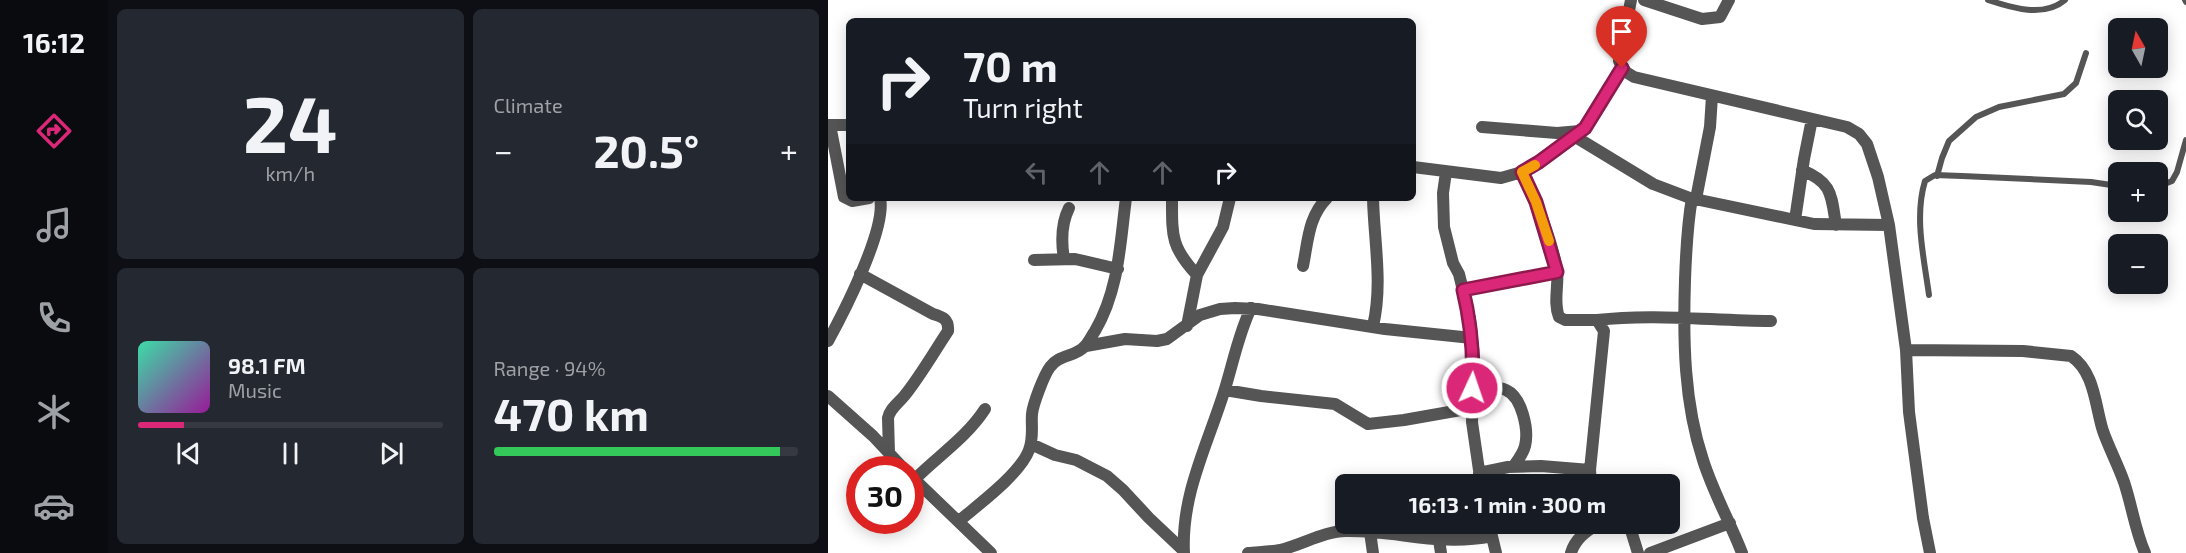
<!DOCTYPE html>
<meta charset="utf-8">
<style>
:root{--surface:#171b24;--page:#242831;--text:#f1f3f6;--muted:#9ea1a6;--line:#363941;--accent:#db2777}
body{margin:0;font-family:"Exo 2",sans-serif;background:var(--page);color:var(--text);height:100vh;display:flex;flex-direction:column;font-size:22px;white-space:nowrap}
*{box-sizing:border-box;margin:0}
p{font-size:20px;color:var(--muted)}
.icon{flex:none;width:33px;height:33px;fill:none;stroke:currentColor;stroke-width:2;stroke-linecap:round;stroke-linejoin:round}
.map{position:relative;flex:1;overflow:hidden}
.sheet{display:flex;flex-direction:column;gap:9px;padding:9px;background:#0d0f14;width:720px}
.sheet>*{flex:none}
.guide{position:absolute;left:18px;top:18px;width:570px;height:183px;border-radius:9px;box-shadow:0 3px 15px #0003;background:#171b24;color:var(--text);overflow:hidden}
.needle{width:39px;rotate:351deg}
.tools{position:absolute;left:1280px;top:18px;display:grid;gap:12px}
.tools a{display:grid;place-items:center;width:60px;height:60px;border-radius:9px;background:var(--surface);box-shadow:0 3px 15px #0003;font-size:30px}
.speed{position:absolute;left:18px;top:456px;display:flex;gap:12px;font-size:30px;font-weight:700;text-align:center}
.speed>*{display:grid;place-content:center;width:78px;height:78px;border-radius:50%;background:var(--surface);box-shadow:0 3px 15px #0003;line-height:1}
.speed .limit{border:9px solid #d22;background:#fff;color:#111}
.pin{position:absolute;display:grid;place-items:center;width:51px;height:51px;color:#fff;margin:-62px -26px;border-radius:50% 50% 50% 0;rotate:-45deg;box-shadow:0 0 6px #0007}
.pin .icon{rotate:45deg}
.me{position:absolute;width:66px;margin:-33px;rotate:3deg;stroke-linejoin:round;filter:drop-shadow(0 0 4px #0008)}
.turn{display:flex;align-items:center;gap:21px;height:126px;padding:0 18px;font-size:27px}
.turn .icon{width:78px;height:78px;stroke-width:2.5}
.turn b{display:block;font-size:42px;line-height:51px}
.lanes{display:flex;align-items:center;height:57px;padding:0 18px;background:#0003;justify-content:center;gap:30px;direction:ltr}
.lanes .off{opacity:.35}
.big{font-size:45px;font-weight:700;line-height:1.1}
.sheet .card{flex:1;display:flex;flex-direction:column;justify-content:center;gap:9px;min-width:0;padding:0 21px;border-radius:9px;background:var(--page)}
.sheet .dial{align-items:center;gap:0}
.dial b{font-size:78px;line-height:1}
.song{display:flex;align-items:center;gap:18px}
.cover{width:72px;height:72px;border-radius:9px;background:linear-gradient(135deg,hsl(160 70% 55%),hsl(300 70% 35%))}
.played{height:6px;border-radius:3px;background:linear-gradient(90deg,var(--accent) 15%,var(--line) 15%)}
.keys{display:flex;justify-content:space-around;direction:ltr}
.heat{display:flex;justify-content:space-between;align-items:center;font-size:33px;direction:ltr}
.charge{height:9px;border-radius:4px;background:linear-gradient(90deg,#34c759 94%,var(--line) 0)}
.sheet .tiles{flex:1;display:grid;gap:9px;grid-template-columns:repeat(2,1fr)}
.trip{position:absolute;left:507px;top:474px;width:345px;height:60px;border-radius:9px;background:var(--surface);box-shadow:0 3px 15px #0003;font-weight:700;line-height:60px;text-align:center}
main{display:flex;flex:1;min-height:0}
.dock{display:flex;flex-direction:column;width:108px;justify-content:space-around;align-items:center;background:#090b0e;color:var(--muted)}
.dock .icon{width:42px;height:42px}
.dock .current{color:var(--accent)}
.dock b{font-size:27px;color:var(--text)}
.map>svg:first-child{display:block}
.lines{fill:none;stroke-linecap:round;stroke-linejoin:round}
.service{stroke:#555;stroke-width:6}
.minor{stroke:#555;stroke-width:12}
.route-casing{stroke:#8e194d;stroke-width:15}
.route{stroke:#db2777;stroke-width:10}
.slow{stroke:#f59e0b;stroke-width:10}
</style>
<main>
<nav class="dock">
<b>16:12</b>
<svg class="icon current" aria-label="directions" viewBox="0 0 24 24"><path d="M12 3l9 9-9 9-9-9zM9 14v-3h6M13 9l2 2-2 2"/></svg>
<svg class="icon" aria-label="music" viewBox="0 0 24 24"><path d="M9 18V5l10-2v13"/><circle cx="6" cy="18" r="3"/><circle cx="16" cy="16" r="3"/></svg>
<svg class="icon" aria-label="phone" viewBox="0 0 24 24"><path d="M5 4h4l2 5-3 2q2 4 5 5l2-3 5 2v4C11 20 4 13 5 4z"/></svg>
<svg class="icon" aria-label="climate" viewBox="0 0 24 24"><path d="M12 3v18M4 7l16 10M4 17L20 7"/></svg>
<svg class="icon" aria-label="car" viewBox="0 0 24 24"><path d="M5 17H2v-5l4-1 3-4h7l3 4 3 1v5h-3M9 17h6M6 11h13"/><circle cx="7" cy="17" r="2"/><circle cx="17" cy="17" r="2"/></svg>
</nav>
<section class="sheet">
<div class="tiles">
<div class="card dial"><b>24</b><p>km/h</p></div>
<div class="card"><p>Climate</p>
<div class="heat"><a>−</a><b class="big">20.5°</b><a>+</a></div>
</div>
<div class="card">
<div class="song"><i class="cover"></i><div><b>98.1 FM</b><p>Music</p></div></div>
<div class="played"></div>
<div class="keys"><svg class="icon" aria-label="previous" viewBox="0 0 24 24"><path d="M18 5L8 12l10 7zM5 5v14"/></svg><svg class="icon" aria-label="pause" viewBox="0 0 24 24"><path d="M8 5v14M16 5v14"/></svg><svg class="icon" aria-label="next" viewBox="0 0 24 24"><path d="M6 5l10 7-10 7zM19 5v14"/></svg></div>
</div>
<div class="card"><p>Range · 94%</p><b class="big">470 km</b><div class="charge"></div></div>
</div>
</section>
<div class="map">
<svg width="1358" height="553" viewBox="0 0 1358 553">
<rect width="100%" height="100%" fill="#fff"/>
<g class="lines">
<!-- service -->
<path class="service" d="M1160 0C1184 8 1216 18 1237 0
M1357 0 1358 2
M1109 176 1114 158 1121 141 1148 117 1171 107 1236 94 1248 83 1258 53
M1329 187 1344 181 1349 172 1358 140
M1101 295C1096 258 1086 217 1097 181L1107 175 1134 176 1263 182 1290 186"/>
<!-- minor -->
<path class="minor" d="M803 0 791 61 798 72 806 77 1019 127 1031 134 1039 144 1050 177 1061 225 1078 350 1081 412 1095 518 1102 553
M816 0 874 19 892 17 901 0
M0 125H21
M2 125 16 197 24 201 41 198
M654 127 729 133 752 131
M746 136 825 184 862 198 986 224 1061 225
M585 167 673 178 694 172 711 162 757 128 794 67
M974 170C1005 183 1003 195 1008 225
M618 172 615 193 616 227 625 263 631 274 642 319 646 357 644 422 653 484
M694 172C709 203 723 236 729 270 731 285 725 302 731 317L737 320H769L776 331 762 470 763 484
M344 198C344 236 343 247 369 275
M545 198C546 241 555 284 545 326
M864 198C859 226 858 252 857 280 855 340 856 403 875 460 885 492 902 522 914 553
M868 199 882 127 884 96
M967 220 976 159 984 119
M236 259C233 241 233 224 241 208
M206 260 247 259 290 269
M475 266C480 242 480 217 499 198
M32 274 105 314C115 317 121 319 120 331 106 352 93 375 77 395 71 403 62 408 60 418L61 453
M635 290 729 272
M769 320C827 313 885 321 943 321
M359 326 369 275 395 227 402 198
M0 341C16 312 59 228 52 198
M258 346 297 339 329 341 339 339 372 315 392 309 407 308 430 309 557 329 644 338
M1078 350 1195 351 1243 356C1267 372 1267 406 1275 431 1281 448 1290 465 1296 482 1304 506 1307 530 1317 553
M644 389C654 388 668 386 678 390 694 397 701 430 697 446 695 454 690 460 685 467
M397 390 433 396 507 404 540 424 576 420 644 408
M0 396 45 436 77 470
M203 444 227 455 248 460 279 476 295 490 321 518 355 550
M651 473 680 467 713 466 762 470
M82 475 163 553
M87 479C110 456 139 437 157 409
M131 521C151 504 192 474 201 450 206 437 203 426 204 414 205 404 216 375 222 367 231 354 248 357 257 346 261 342 264 335 267 331 291 290 292 244 298 198
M661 524 668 553
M801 524 810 553
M542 532 545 553
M611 540 613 553
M356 553C353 495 379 446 396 392 405 364 410 335 423 308
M420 553C430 552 442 552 452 550 474 545 496 531 518 531 570 530 610 547 664 536
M743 553C747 539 758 531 770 524
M822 553 902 523"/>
</g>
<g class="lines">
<!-- route casing -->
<g class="route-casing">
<path id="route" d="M644 388C646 354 643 323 635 290L729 272 708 202 694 172 711 162 757 128 794 68"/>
</g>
<!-- route -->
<use href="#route" class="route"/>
<!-- slow -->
<path class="slow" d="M707 165 694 172 708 202 721 241"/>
</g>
</svg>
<div class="tools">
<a><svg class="needle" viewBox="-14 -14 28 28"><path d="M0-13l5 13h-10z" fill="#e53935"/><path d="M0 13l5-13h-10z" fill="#9ea1a6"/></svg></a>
<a><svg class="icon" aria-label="search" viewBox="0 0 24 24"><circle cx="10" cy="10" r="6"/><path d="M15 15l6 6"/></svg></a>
<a>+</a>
<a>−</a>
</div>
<div class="speed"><div class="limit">30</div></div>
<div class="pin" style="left:794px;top:68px;background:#d93025"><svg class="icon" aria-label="arrive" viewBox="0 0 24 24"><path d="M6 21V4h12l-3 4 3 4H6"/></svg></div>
<svg class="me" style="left:644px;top:388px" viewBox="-20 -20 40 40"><circle r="17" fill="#db2777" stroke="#fff" stroke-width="3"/><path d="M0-11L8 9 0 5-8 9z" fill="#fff"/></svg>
<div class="trip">16:13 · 1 min · 300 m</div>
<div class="guide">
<div class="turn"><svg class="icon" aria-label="right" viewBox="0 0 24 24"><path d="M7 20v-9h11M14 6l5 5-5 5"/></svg><div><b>70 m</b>Turn right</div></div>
<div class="lanes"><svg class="icon off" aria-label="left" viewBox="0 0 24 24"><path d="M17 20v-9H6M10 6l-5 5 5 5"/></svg><svg class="icon off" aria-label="ahead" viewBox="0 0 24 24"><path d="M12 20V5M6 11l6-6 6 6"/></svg><svg class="icon off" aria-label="ahead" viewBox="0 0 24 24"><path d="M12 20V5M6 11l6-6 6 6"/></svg><svg class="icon" aria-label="right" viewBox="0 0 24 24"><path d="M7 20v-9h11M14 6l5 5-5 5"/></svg></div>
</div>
</div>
</main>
